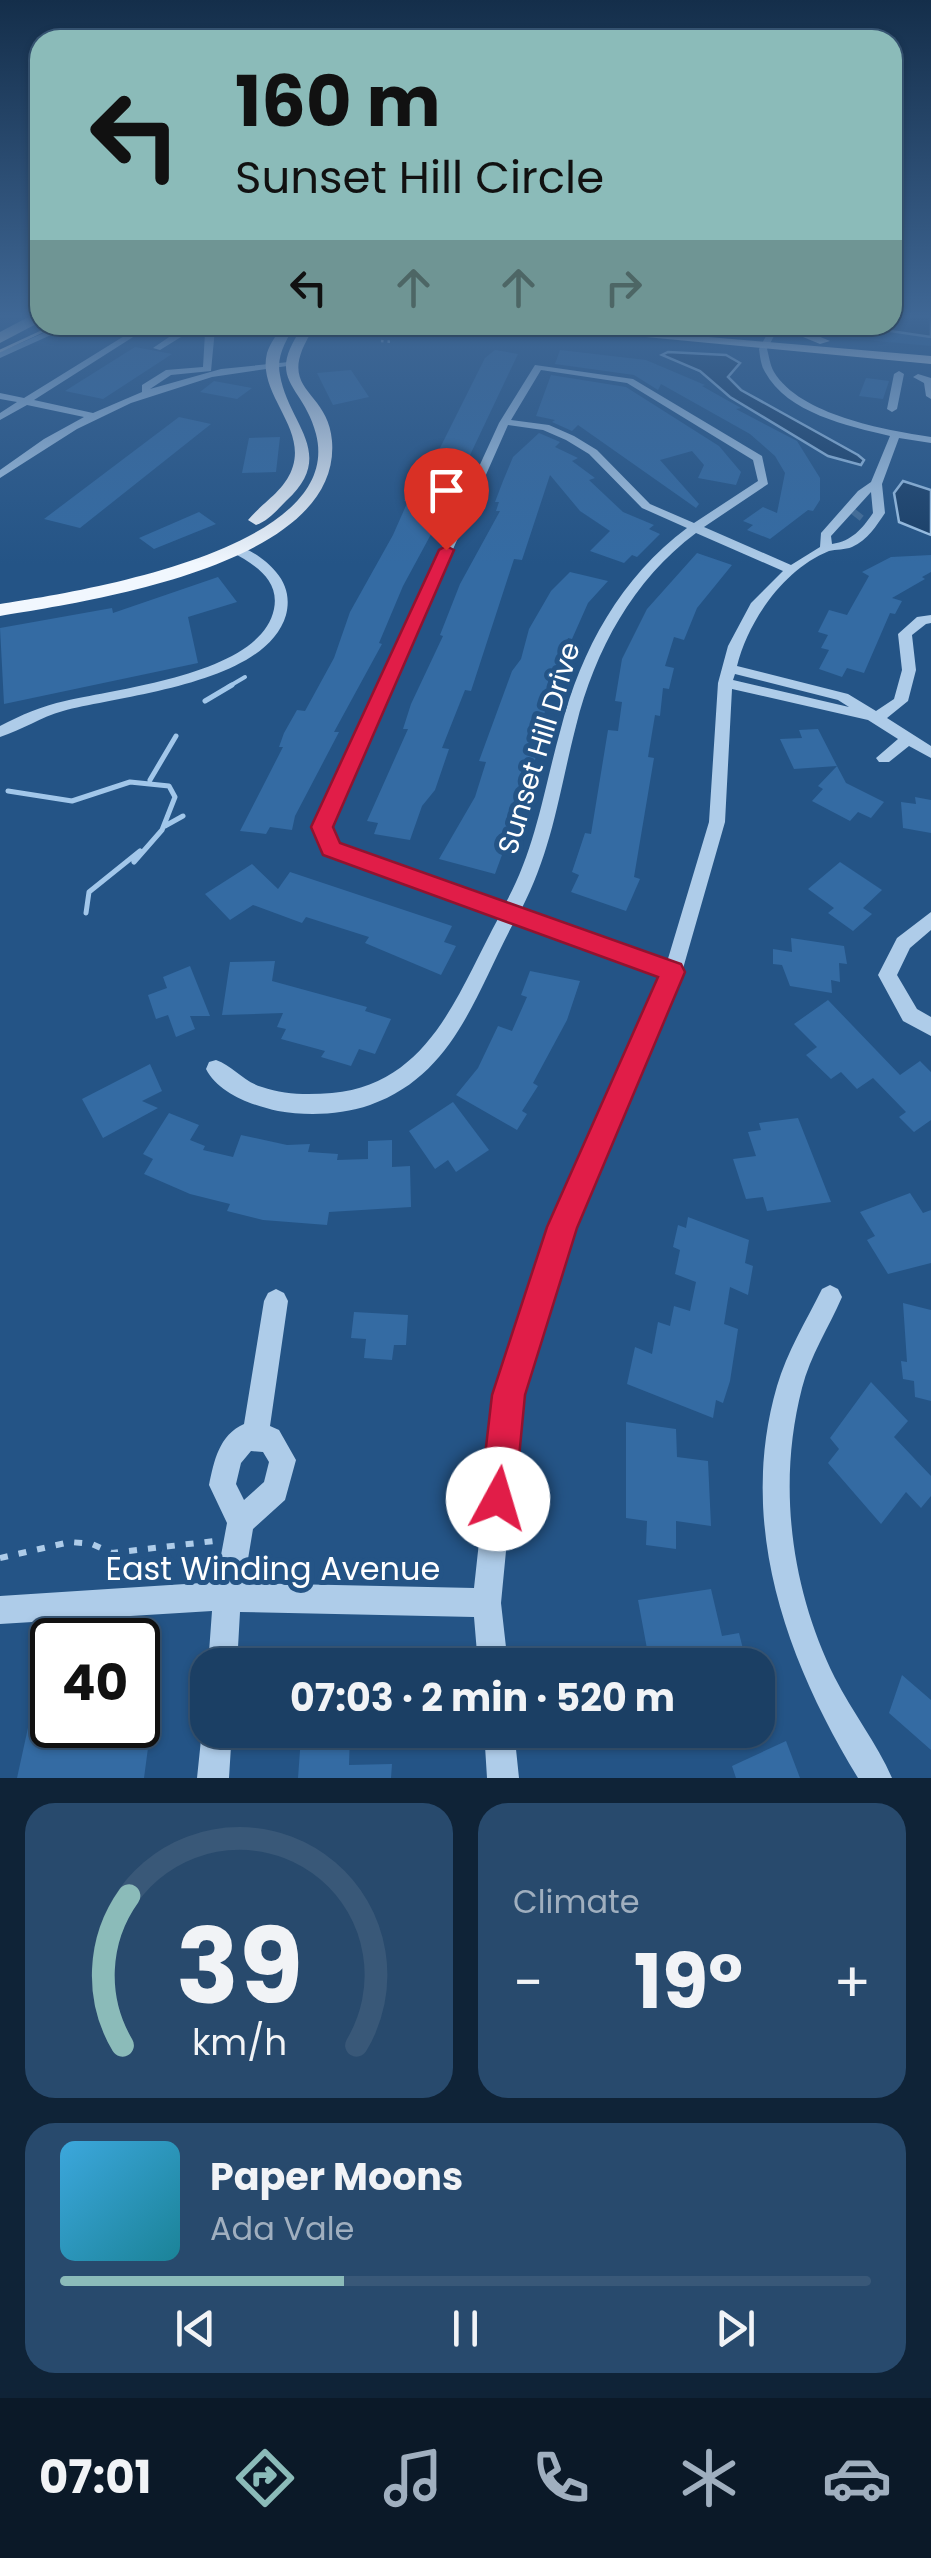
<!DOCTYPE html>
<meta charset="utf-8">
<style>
:root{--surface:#1b3f64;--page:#284a6d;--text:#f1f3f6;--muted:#a0afbf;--line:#395878;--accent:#8bbbb9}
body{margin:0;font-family:Poppins,sans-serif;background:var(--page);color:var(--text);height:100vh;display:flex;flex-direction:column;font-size:38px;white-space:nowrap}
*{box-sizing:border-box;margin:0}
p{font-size:32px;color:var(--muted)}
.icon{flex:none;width:55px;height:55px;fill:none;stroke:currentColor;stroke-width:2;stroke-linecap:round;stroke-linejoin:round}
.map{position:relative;height:1778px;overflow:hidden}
.sheet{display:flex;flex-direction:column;gap:25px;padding:25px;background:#0f2337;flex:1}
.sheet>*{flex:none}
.banner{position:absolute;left:30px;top:30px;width:872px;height:305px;border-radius:30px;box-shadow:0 2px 8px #0004,0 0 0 2px var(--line);background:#8bbbb9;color:#111;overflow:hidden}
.speed{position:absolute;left:30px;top:1618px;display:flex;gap:20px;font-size:50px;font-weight:700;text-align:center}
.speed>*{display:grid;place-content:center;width:130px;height:130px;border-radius:50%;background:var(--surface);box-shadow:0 2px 8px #0004,0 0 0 2px var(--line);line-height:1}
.speed .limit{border:5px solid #111;border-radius:15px;background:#fff;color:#111}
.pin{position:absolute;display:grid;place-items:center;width:85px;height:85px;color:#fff;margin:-102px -42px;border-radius:50% 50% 50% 0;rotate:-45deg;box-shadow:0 0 10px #0007}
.pin .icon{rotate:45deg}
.me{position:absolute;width:110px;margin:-55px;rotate:6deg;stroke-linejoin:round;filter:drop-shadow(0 0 8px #0008)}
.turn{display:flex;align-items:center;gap:35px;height:210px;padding:0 40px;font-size:45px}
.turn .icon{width:130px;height:130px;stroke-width:2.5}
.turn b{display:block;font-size:70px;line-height:85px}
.lanes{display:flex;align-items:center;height:95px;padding:0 40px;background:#0003;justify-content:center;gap:50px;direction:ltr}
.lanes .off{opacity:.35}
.big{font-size:75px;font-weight:700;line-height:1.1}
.sheet .widget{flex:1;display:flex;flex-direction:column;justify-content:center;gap:15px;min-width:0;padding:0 35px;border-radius:30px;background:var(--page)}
.sheet .dial{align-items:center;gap:0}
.dial svg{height:260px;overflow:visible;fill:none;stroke:var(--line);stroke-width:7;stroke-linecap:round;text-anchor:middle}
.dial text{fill:var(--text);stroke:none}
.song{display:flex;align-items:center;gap:30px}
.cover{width:120px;height:120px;border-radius:15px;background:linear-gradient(135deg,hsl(200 70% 55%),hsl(190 70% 35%))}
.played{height:10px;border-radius:5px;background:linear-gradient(90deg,var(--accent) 35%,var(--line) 35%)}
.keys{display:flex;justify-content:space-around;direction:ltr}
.heat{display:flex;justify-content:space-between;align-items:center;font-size:55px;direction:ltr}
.sheet .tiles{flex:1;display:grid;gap:25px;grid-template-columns:1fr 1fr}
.widget:last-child{grid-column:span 2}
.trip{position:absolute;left:190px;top:1648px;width:585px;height:100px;border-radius:30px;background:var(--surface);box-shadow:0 2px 8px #0004,0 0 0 2px var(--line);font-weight:700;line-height:100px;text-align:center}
.tabs{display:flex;height:160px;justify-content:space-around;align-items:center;background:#0b1928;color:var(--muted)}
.tabs .icon{width:70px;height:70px}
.tabs .active{color:var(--accent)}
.tabs b{font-size:45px;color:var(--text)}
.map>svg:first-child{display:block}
.green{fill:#2e669e}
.water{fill:#193e66;stroke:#a2c7ea;stroke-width:2.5}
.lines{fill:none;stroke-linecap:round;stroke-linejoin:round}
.stream-far1{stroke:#a2c7ea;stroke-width:4}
.stream{stroke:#a2c7ea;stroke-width:5}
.building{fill:#346ba3}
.minor-tunnel{stroke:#456e98;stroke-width:12;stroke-dasharray:12 6;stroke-linecap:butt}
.path-far1{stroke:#aecce9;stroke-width:2.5;stroke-dasharray:2.5 4;stroke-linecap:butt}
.path{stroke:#aecce9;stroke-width:6;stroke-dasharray:8 11;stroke-linecap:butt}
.minor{fill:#aecce9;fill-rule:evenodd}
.major{fill:#f1f7fe;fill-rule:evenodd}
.highway{fill:#fff;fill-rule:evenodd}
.tram{stroke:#fff;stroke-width:2.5}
.route{fill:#e11d48;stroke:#92132f;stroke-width:2.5}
.labels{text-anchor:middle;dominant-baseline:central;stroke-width:10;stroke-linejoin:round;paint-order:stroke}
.street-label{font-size:28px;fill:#fff;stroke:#245486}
.near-street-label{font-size:32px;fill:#fff;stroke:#245486}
</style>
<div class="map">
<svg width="931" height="1778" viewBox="0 0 931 1778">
<rect width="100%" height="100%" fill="#245486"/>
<!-- green -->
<path class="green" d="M893 315H931V346L814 335 786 325H892Z"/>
<!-- water -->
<path class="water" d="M893 315H931V337L850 325H892Z
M668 352 726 355 740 363 728 377 741 390 858 455 864 460 861 465 828 456 730 397 700 371 662 355Z
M903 481 931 490V535L899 522 894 493Z"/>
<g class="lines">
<!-- stream-far1 -->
<path class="stream-far1" d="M228 687 245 677"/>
<!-- stream -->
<path class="stream" d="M205 701 232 685
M150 780 176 736
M8 791 72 801 130 782 169 786 175 797 162 830 134 862
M165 826 183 816
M86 913 89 892 140 851"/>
</g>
<!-- building -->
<path class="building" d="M135 347 172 354 103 399 65 391Z
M495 350 518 354 453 491 431 524 436 525 403 586 379 643 382 644 334 732H339L295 816 292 830 270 827 266 834 240 831 283 747H279L284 733 297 710 305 711 334 658 350 612 393 535 408 501H404L412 487 420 488 485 358Z
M560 350 646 360 705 385 702 386 741 408 736 409 797 441 820 478V500L813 511 808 510 770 539 747 530 753 525 743 521 763 507 777 513 785 473 775 456 750 434 661 384 658 390 634 375 555 364Z
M351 370 369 397 333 405 317 373Z
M551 375 626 387 719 446 741 472 736 485 698 478 704 465 692 451 660 460 699 504 696 508 578 425 572 431 552 422 555 420 536 416Z
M866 378 889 381 883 399 859 396Z
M214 381 252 388 237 399 200 392Z
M179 417 211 424 80 528 44 519Z
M539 433 560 442 555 447 578 458 572 461 595 478 589 480 623 512 654 525 649 529 660 534 637 557 632 555 624 563 590 551 610 531 580 511 550 475 522 560 514 559 471 691 465 690 442 748 449 749 435 790 422 806 410 840 374 834 378 823 367 821 408 729H403L411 704 443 636 440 635 460 584 500 511H496L499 502H495L503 481 513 457Z
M280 437 276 472 242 473 249 438Z
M199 512 216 524 154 549 139 538Z
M697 553 732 565 697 608 684 640 674 637 665 666 674 668 669 689 663 688 660 716 655 715 648 757 654 758 634 877 640 879 626 911 571 892 579 875 572 872 585 833 591 834 608 730 618 731 622 702 615 701 622 659 647 609Z
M931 555V572L922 577 925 579 892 598 902 601 895 614 890 613 864 673 847 668 842 677 819 669 829 650 821 648 828 635 818 632 829 610 847 615 869 576 862 572 891 557Z
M570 572 608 581 588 603 572 639 568 638 554 686H550L533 770 495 874 439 859 475 797 486 762 479 761 512 671 521 659 529 629 551 591Z
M218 577 237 602 188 617 198 663 4 704 0 628 112 608 113 613Z
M818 729 837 766 794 769 780 739 802 738 799 730Z
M837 766 846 783 884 802 871 818 858 812 850 821 812 801 823 789 818 786Z
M915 797 931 800V833L903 828 901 802 916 804Z
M840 862 882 890 863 908 872 914 853 931 828 913 834 908 808 889Z
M252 864 278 889 290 872 452 926 444 942 456 946 441 975 365 943 369 937 306 917 302 923 253 905 230 920 205 894Z
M791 938 844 946 847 964 839 963 840 982 831 980 832 993 790 986 782 965 773 964V949L792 952Z
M275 961 272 981 367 1007 365 1011 391 1019 375 1054 359 1049 351 1066 321 1057 325 1051 281 1039 286 1029 277 1027 283 1013 222 1015 230 962Z
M190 966 210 1016H190L195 1029 176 1037 168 1015 156 1019 148 995 167 988 163 977Z
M530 971 580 981 567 1020 533 1083 538 1086 522 1111 527 1114 517 1130 456 1095 478 1068 498 1026 512 1031 527 997 521 995Z
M828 1000 900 1075 920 1061 931 1072V1120L914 1132 899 1117 906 1112 873 1078 857 1089 841 1072 831 1079 806 1055 817 1047 794 1024Z
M150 1064 162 1091 142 1101 158 1108 103 1138 82 1099Z
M453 1102 489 1150 456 1172 448 1160 435 1169 409 1131Z
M169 1113 199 1125 190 1140 205 1146 203 1150 233 1157 241 1135 287 1145 310 1144 308 1152 338 1154 337 1160 368 1159V1141L392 1140V1167L410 1166 411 1207 329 1212 327 1225 263 1220 227 1211 230 1204 190 1194 144 1174 153 1159 143 1154Z
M798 1118 831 1202 767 1211 763 1197 746 1199 733 1159 756 1156 748 1132 761 1130 759 1123Z
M910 1193 923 1213 931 1210V1263L888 1274 867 1240 875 1236 860 1212Z
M688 1217 749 1240 745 1263 753 1266 748 1295 730 1287 724 1324 738 1329 730 1381 723 1403 716 1400 713 1418 627 1384 635 1347 652 1354 658 1322 670 1326 674 1306 690 1311 696 1282 675 1274 680 1250 673 1247 678 1225 686 1228Z
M903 1303 931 1310V1401L915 1397 914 1381 903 1379 901 1361 907 1362Z
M354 1312 408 1315 406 1345H394L392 1360 364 1358 366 1339 351 1338Z
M871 1382 908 1421 894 1437 931 1476V1496L921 1508 906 1492 881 1524 828 1463 839 1449 830 1438Z
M626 1422 676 1429 677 1457 708 1461 711 1526 676 1521V1549L646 1545 647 1521 626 1518Z
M711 1589 722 1636 739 1633 747 1665H650L638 1600Z
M40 1673H52V1725H138V1673H158L144 1778H17Z
M902 1675 931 1700V1750L889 1713Z
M350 1735 349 1765 392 1764 391 1778H298L301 1737Z
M786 1741 800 1778H736L732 1766Z"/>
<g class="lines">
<!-- minor-tunnel -->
<path class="minor-tunnel" d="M855 517 859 512"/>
<!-- path-far1 -->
<path class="path-far1" d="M752 328H757
M385 335 398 336
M408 335 412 330
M418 336 421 331
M381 341 394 342"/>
<!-- path -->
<path class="path" d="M0 1558 70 1542 92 1544 112 1553 214 1541"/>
<!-- minor -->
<path class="minor" d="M62 325H73L0 358V352Z
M142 325H152L34 400 93 413 142 392V385L166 370 203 367 205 333 181 337 160 350 153 348 175 333 206 327V325H214L215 329 211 371 171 375 150 389 221 369 289 362 294 365 212 377 131 403 77 429 0 478V470L44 439 84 417 27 405 0 420V413L17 402 0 399V393L24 398Z
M772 325H780L767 349C769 356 770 365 774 372 800 415 885 430 931 437V443L899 438 882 484 885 513C876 526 868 540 852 547 845 550 836 549 829 551 784 569 748 621 737 666L848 694 876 711 894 699 902 670 898 634 917 617 931 615V623L926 624 912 635 916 670 908 701 887 718 931 746V758L909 746 889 762H879L876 758 898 739 868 720 732 689 725 822 682 972 573 1228 521 1395 501 1603 508 1665H478L474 1617 240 1612 237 1665 208 1666 212 1611 0 1624V1596L216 1582 227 1523 209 1485C214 1461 219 1435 244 1424L264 1301 268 1293 276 1289 284 1293 288 1301 270 1426 279 1430 296 1460 285 1500 253 1529 244 1583 474 1588 495 1395 551 1227 662 976 514 922C475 995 454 1075 370 1105 341 1115 307 1116 278 1111 253 1106 218 1093 206 1069L209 1062 216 1060C233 1066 244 1082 262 1087 284 1095 309 1095 332 1093 430 1084 458 992 499 917L325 854 314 827 499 423 535 365 633 379 762 456 768 484 704 527 791 565 820 547 821 533 858 491 871 482 890 436C848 426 787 413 765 372 761 366 760 356 759 349ZM541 370 627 383 753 460 758 481 694 523 650 504 597 450 574 436 549 425 511 420ZM508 425 543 430 566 440 589 454 642 508 687 528C621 577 581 650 561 728 544 788 536 849 505 904L338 845 330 827ZM871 492 873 513C862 529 852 541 832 544L831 536ZM696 533 783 571 751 603 728 646 718 683 709 822 667 962 521 910C553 848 559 792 576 726 595 650 633 580 696 533ZM735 674 838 700 849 707 733 680ZM251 1451 263 1452 269 1462 264 1482 244 1500 236 1484 241 1463Z
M899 371 904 374 897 409 892 412 887 409 894 374Z
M918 374 931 378V399L926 396 924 383 913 377Z
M232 546C247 546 266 560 276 572 287 585 290 599 286 615 266 684 123 695 63 711 41 717 22 730 0 737V726C21 715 42 706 65 701 119 688 261 674 274 609 280 579 253 564 232 552Z
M931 912V930L910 948 897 975 917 1009 931 1017V1036L903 1021 878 975 897 938Z
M830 1285 838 1289 842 1297C829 1327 810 1356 802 1388 777 1485 791 1589 835 1678 852 1712 877 1743 892 1778H858C786 1660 737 1524 777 1386 787 1352 806 1321 822 1289Z
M206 1719 208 1730H232L229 1778H197L202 1730Z
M484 1730H514L519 1778H487Z"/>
<!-- major -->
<path class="major" d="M283 325H295C286 341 276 356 280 375 288 424 338 454 286 501 277 510 268 521 256 525L248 520C263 502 286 490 293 466 305 426 257 393 267 353 270 343 278 333 283 325Z
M304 325H316C270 393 328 386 332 441 342 565 89 601 0 616V604C75 592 346 551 316 434 303 383 263 382 304 325Z
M520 325H569L931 356V364Z
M774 325H792L830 341 820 344Z"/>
<!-- highway -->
<path class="highway" d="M32 315H40V322L0 343V332Z"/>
<!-- tram -->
<path class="tram" d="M0 351 56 325"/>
</g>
<!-- sky -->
<linearGradient id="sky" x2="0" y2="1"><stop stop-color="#142e4a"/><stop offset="0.56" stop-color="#3f6795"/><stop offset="1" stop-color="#3f6795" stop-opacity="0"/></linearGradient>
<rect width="931" height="564" fill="url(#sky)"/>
<!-- route -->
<path class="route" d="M446 546 454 550 333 827 340 843 681 964 685 972 577 1228 525 1395 515 1499 510 1512 498 1517 485 1512 480 1499 492 1395 547 1227 658 977 323 855 311 827 439 550Z"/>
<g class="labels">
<!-- street labels -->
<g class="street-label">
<text transform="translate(539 748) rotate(-73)">Sunset Hill Drive</text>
</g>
<!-- near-street labels -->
<g class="near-street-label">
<text x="273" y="1568">East Winding Avenue</text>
</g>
</g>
</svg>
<div class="speed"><div class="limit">40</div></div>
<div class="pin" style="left:446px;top:550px;background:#d93025"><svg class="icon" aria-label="arrive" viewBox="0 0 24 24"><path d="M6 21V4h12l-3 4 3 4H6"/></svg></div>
<svg class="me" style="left:498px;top:1499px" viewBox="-20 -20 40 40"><circle r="19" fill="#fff"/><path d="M0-13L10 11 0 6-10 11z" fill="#e11d48"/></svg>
<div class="trip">07:03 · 2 min · 520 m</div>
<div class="banner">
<div class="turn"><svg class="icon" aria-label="left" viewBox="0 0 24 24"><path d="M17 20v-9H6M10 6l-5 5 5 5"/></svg><div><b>160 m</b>Sunset Hill Circle</div></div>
<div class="lanes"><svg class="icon" aria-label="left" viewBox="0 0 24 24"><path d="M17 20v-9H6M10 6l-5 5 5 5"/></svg><svg class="icon off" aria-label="ahead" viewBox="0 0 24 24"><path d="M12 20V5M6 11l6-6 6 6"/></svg><svg class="icon off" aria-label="ahead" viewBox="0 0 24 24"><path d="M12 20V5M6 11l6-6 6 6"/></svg><svg class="icon off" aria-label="right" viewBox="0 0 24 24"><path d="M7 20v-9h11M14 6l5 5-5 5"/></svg></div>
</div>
</div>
<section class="sheet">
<div class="tiles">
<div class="widget dial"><svg viewBox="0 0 100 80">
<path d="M14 69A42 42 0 1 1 86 69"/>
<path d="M14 69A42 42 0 0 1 16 23" stroke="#8bbbb9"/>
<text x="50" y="56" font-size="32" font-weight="700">39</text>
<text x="50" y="72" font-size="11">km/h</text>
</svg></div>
<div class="widget"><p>Climate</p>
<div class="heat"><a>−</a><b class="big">19°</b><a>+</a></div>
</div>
<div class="widget">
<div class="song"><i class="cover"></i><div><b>Paper Moons</b><p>Ada Vale</p></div></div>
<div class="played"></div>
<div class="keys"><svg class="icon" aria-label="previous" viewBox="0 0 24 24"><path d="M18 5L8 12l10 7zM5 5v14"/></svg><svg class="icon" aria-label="pause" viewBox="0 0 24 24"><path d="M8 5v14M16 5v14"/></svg><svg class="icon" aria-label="next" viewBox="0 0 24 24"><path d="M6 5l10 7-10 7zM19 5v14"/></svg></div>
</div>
</div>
</section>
<nav class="tabs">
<b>07:01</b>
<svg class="icon active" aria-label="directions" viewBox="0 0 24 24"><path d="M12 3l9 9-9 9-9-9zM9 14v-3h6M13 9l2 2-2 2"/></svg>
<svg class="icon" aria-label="music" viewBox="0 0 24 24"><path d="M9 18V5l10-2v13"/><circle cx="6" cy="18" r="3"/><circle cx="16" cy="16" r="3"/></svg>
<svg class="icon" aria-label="phone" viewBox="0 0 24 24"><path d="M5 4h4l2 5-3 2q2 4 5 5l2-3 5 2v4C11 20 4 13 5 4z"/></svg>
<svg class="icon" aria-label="climate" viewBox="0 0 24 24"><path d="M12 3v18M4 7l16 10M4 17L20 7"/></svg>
<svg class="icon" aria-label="car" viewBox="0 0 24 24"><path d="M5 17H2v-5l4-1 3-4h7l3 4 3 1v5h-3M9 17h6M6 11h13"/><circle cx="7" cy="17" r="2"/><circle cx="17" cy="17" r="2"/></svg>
</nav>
